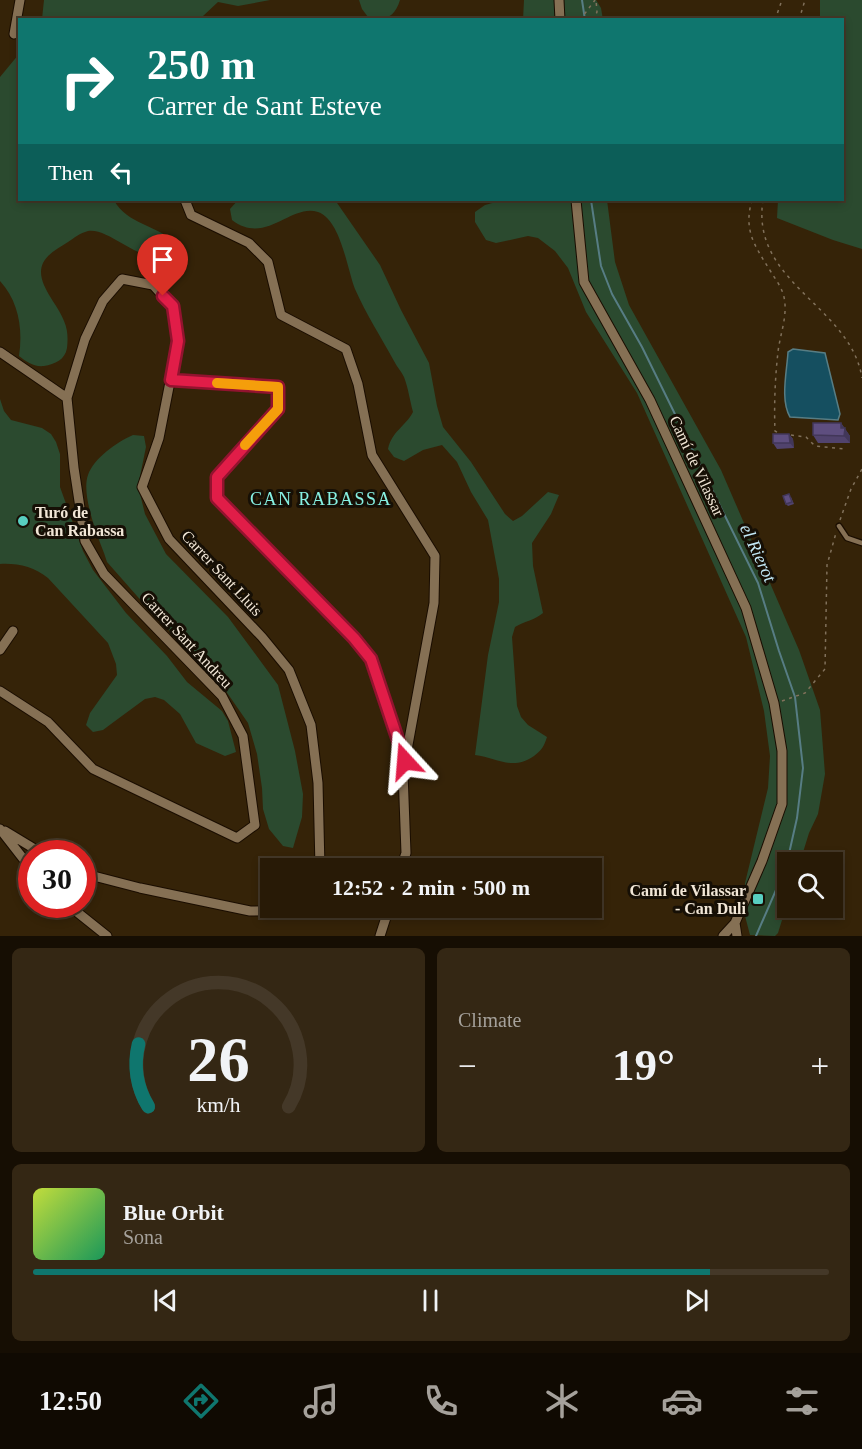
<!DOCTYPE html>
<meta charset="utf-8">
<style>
:root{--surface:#281a06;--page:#342714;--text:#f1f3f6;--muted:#a5a19b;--line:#443828;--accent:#0f766e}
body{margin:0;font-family:"Times New Roman",serif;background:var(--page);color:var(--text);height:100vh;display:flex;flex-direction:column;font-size:22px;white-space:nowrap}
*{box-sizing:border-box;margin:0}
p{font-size:20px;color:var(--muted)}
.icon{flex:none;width:33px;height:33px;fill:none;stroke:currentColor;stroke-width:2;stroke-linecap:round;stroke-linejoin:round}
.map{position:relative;height:936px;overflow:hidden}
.details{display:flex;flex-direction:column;gap:12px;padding:12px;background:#160e03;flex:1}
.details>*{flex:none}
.top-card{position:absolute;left:18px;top:18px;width:826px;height:183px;border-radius:0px;box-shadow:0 3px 9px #0003,0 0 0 2px var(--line);background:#0f766e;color:#fff;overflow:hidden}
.buttons{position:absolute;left:777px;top:852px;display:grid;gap:12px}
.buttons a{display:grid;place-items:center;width:66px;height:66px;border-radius:0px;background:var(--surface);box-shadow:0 3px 9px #0003,0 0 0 2px var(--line);font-size:30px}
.speed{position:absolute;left:18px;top:840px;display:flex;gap:12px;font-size:30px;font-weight:700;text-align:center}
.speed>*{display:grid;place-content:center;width:78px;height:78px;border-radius:50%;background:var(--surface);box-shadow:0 3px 9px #0003,0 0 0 2px var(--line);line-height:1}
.speed .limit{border:9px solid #d22;background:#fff;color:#111}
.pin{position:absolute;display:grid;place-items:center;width:51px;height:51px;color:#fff;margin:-62px -26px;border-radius:50% 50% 50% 0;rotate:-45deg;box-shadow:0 0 6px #0007}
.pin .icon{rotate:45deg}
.me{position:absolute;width:66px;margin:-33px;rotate:341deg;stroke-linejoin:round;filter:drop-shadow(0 0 4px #0008)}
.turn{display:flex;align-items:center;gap:21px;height:126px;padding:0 30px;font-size:27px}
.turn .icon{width:78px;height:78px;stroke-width:2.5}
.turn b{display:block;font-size:42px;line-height:51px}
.then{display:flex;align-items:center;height:57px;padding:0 30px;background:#0003;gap:12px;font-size:22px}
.big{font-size:45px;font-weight:700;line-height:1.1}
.details .widget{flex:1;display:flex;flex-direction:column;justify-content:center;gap:9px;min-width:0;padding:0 21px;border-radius:9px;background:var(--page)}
.details .dial{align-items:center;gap:0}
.dial svg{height:156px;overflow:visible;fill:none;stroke:var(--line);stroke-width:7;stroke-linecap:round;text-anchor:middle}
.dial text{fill:var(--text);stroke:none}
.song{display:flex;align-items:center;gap:18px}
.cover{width:72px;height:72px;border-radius:9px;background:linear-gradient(135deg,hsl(70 70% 55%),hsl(150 70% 35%))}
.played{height:6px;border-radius:3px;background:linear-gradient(90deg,var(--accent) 85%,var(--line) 85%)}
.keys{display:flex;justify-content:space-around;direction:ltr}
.heat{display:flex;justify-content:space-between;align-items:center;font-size:33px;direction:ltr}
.details .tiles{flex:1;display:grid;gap:12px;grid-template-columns:1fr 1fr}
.widget:last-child{grid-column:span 2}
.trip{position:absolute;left:260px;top:858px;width:342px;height:60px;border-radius:0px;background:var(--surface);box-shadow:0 3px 9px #0003,0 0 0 2px var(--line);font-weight:700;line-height:60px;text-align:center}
.menu{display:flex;height:96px;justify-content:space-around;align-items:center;background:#100a02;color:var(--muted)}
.menu .icon{width:42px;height:42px}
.menu .current{color:var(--accent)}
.menu b{font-size:27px;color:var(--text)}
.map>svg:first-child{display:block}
.green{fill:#2b4a2f}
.water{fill:#154f60;stroke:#577d84;stroke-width:1.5}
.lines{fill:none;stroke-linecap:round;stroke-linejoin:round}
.stream{stroke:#577d84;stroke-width:2}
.lane-casing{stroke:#1a0d00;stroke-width:7}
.street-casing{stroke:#1a0d00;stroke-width:11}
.path{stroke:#81715b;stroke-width:1.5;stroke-dasharray:3 4.5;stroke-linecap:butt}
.lane{stroke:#857054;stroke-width:4.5}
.street{stroke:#857054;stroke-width:9}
.wall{fill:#51436d}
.shaded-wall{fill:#423759}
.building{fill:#5e4e7f;stroke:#423759;stroke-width:1.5}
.route-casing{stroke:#92132f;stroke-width:15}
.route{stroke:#e11d48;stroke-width:10}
.slow{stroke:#f59e0b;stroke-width:10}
.poi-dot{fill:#58cec0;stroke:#160f05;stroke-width:2}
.labels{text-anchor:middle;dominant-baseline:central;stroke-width:6;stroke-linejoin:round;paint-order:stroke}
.street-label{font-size:16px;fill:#f2e7d7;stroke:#160f05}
.poi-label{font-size:16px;font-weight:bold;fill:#f2e7d7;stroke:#160f05;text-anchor:start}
.neighbourhood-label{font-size:18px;letter-spacing:1.5px;fill:#87f0e2;stroke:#160f05}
.water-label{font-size:18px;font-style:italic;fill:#c3e9f7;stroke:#160f05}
</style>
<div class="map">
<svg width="862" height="936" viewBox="0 0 862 936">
<rect width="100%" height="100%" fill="#352308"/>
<!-- green -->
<path class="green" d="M44 0H270L238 6 218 2 203 16 202 19H42Z
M359 0H400C395 17 385 22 368 17L362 9Z
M524 0H596L601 8 603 20H523Z
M820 0H862V249L833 240 777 218 778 200H843V20L820 19Z
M19 54 20 200H114C127 225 157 224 174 243 151 279 114 227 88 231 80 233 74 238 68 242 59 248 48 253 43 263 34 282 58 304 64 321 68 330 68 339 67 348 65 360 55 364 44 366 33 367 27 362 19 356 23 329 19 302 0 281V77Z
M238 200H335L380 265 401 310 429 363 437 406 443 427 471 462 505 514 513 521 522 516 548 492 559 495 551 514 532 543 533 566 543 613C535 620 525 621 515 627L512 637 517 706 521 717 528 725 547 737C544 746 542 750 534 756 513 771 497 758 475 755L488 655 499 602V579L488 520 471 492 457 462 442 445 423 450 404 461 394 457 388 449C392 431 405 427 413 412 410 401 408 387 404 377 401 371 397 367 394 361 381 337 366 314 355 289 347 269 341 220 318 212 291 203 266 246 232 220L230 209Z
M503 200H607L615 262 629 305 721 470 799 650 820 710 825 774 818 814 809 833 800 862H788L787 904 778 933 775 936 750 935 745 916V883L768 788 770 756 764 711 746 637 637 393 586 312 568 268 555 251 538 238 528 236 496 243 486 240 475 222V212L485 205Z
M0 399 4 411 11 420 42 428 51 434 56 442 60 454V487L83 551 93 570 126 613 167 656 187 682 222 711 228 721 236 752 225 756 196 743 180 714 164 700 155 697 145 699 111 724 103 730 93 732 86 725 90 713 117 675 116 664 108 643 48 578C34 567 18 563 0 564Z
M133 435 144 436 146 447 138 486 145 514 166 554 228 617 278 685 295 751 303 794 302 817 293 848 283 846 269 829 263 809 262 788 257 754 248 723 221 684 152 613 107 562 104 553C97 535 81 494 88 475 94 458 117 442 133 435Z"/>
<!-- water -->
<path class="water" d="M793 349 825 353 840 414 838 420 790 417C780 400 787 371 788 352Z"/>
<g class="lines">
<!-- stream -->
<path class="stream" d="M582 0 585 20
M591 200 601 266 612 294 642 347 758 583 779 651 795 697 803 768 797 818 786 867 756 936"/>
<!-- lane casing -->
<g class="lane-casing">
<path id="lane" d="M839 526 847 538 862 543"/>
</g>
<!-- street casing -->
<g class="street-casing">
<path id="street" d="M559 0 560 20
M14 34 20 0
M185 200 191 215 249 243 268 262 281 315 346 349 358 384 372 455 435 556 434 603 403 772 406 853 401 868
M576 200 584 282 650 400 746 608 774 703 782 751V804L762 861 735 923 723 936
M0 352 67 398
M171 380 278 387 277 409 217 477V498L354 637 371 659 405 758
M0 650 13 631
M0 691 48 722 93 769 237 838 255 825 243 736 222 696 104 574 85 541 74 468 67 398 85 339 103 301 122 279 153 285 173 307 178 341 159 438 142 487 169 539 262 637 289 670 311 725 318 783 320 868
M0 829 32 870
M5 831 43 854
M82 873 140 888 250 911 304 910 305 908
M67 904 107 936
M735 923 737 936
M380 936 389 908"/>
</g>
<!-- path -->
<path class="path" d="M580 20 595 0
M593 20 597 12 596 0
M775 20 782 0
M799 20 805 0
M752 200C743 231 755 246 771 272 776 280 782 288 784 297 788 316 780 334 778 352 775 378 774 406 775 431L780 434
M763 200C750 283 851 306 862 378
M791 435 806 437 815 446 844 449
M840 520 851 489 862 469
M782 701 805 693 825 669 827 565 836 533"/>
<!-- lane -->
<use href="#lane" class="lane"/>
<!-- street -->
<use href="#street" class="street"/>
</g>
<!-- wall -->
<path class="wall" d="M841 423 850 436V443H818L813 435Z
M789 434 793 439 794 448 777 449 773 443Z
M791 497 794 504 788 506 786 504Z"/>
<!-- shaded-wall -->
<path class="shaded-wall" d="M841 423 850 436V443L844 436 841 428Z
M789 434 793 439 794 448 790 443Z"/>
<!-- building -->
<path class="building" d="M813 423H841V428H845L844 436 813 435Z
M773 434H789L790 443H773Z
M789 494 792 502 786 504 783 496Z"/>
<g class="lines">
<!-- route casing -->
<g class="route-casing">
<path id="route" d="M163 296 173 306 178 341 171 380 278 387V409L217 477V498L354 638 371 659 405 761"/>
</g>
<!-- route -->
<use href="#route" class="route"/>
<!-- slow -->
<path class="slow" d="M217 383 278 387V409L245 445"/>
</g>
<!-- markers -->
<g class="poi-dot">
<circle cx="23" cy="521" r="6"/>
<rect x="752" y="893" width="12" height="12" rx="3"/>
</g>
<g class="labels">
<!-- street labels -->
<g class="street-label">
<text transform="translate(697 466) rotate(65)">Camí de Vilassar</text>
<text transform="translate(222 573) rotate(47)">Carrer Sant Lluis</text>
<text transform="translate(187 640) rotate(47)">Carrer Sant Andreu</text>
</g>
<!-- poi labels -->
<g class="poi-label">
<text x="35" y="512">Turó de<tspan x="35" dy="18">Can Rabassa</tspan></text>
<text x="746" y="890" text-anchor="end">Camí de Vilassar<tspan x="746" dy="18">- Can Duli</tspan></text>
</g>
<!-- neighbourhood labels -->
<g class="neighbourhood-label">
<text x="321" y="499">CAN RABASSA</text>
</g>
<!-- water labels -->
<g class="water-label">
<text transform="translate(758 553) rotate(65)">el Rierot</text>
</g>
</g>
</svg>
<div class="buttons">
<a><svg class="icon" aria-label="search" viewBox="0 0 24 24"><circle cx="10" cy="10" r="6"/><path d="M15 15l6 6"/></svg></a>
</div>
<div class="speed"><div class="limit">30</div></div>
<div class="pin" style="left:163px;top:296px;background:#d93025"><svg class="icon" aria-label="arrive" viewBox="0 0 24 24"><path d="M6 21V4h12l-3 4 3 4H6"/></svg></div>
<svg class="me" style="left:405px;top:761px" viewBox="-20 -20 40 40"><path d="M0-17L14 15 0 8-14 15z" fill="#e11d48" stroke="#fff" stroke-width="4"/></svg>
<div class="trip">12:52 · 2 min · 500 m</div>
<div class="top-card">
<div class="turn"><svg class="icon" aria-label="right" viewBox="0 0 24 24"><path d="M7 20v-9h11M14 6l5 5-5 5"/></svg><div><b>250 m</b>Carrer de Sant Esteve</div></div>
<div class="then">Then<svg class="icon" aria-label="left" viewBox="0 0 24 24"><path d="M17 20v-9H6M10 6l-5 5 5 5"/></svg></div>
</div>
</div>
<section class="details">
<div class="tiles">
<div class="widget dial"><svg viewBox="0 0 100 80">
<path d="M14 69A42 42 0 1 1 86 69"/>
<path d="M14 69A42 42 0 0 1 9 37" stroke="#0f766e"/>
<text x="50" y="56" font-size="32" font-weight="700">26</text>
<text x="50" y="72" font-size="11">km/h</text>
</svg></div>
<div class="widget"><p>Climate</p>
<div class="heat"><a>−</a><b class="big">19°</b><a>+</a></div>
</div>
<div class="widget">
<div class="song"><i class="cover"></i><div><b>Blue Orbit</b><p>Sona</p></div></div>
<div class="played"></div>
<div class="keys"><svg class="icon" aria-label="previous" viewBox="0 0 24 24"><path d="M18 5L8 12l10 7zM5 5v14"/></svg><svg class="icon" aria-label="pause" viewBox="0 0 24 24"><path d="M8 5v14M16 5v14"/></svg><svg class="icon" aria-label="next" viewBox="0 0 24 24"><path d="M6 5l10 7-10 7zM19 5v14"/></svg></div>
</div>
</div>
</section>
<nav class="menu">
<b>12:50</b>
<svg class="icon current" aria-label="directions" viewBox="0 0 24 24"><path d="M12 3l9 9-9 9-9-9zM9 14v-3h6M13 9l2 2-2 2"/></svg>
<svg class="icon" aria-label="music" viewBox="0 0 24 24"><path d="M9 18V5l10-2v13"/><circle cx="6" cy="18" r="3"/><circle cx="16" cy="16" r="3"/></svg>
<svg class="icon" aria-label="phone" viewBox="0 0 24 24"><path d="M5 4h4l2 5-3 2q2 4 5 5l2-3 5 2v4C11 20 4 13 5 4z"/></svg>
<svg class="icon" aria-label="climate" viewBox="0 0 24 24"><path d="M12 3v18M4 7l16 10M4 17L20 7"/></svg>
<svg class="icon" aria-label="car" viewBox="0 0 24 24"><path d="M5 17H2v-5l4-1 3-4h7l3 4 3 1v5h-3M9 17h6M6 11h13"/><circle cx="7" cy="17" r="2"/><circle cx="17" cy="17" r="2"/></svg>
<svg class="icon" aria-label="filters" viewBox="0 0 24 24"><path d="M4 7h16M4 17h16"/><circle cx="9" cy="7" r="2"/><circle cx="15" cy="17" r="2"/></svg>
</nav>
